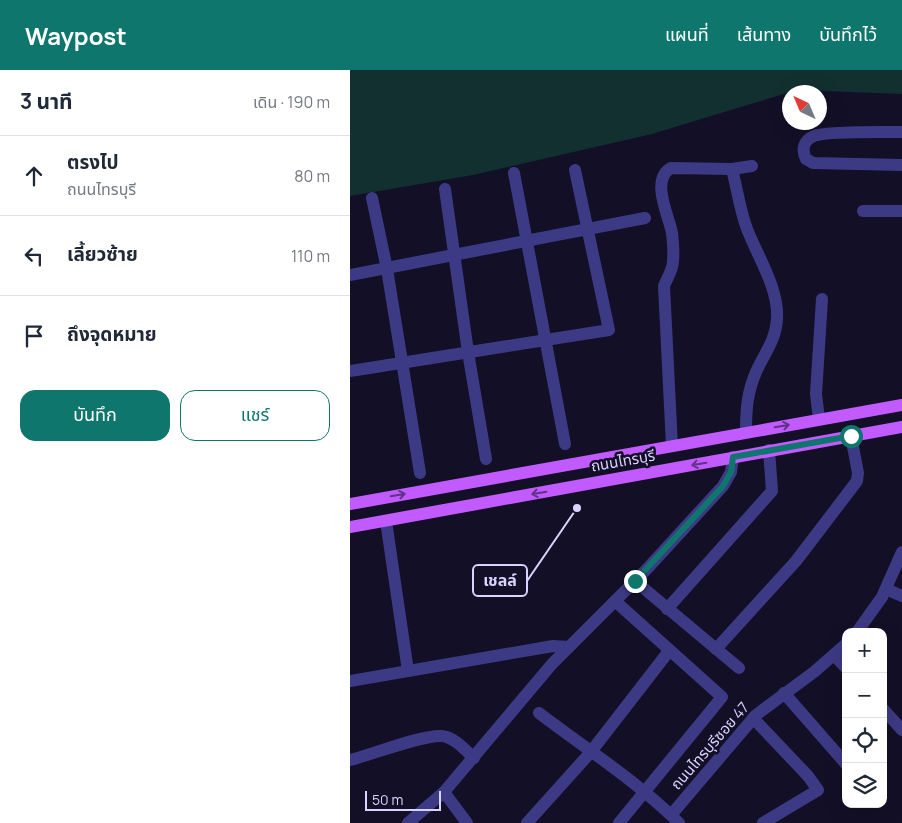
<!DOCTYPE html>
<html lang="th">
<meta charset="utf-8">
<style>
:root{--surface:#fff;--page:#f6f6f7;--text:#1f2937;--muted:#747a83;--line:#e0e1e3;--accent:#0f766e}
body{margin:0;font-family:Manrope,"Noto Sans Thai",sans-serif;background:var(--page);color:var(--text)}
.controls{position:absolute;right:15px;bottom:15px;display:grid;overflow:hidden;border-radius:10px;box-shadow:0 5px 20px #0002}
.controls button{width:45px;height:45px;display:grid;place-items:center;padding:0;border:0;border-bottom:1px solid var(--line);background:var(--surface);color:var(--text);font:25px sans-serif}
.compass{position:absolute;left:432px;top:15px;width:45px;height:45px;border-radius:50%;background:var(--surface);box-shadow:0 5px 20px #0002;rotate:316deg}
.scale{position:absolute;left:15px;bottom:12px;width:76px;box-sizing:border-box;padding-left:5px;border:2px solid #d9d4ff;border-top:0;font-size:14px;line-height:18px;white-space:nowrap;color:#d9d4ff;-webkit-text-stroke:4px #130f26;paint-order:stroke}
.stop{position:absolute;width:15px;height:15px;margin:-11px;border:4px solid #0f766e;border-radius:50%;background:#fff}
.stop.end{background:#0f766e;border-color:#fff;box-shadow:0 1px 5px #0008}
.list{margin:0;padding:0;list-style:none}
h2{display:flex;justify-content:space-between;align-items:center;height:65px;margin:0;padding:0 20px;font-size:21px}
h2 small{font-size:16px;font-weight:400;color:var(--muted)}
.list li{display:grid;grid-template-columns:32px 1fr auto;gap:15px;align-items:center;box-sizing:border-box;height:80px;padding:0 20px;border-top:1px solid var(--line)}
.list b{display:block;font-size:19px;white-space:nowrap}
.list p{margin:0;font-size:16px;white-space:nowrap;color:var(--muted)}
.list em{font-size:16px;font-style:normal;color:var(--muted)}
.actions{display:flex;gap:10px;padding:15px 20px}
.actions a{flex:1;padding:11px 0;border:1px solid var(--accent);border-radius:15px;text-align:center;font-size:18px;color:var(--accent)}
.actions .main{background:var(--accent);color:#fff}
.icon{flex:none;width:28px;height:28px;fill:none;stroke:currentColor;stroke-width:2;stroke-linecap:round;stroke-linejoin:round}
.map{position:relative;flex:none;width:552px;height:753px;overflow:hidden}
header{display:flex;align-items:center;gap:30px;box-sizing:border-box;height:70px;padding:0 25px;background:var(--accent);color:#fff}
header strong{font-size:24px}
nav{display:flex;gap:28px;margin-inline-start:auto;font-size:18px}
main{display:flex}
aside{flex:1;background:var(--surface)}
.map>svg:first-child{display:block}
.green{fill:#12302f}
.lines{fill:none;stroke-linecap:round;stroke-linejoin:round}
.minor{stroke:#3d3a85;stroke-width:12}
.major{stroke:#c25bff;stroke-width:12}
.oneway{stroke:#623188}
.route{stroke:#0f766e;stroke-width:6}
.labels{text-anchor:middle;stroke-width:5;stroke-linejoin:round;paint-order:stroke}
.street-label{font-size:15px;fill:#d9d4ff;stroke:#130f26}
.leader{fill:none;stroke:#d9d4ff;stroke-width:2}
.callout-dot{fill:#d9d4ff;stroke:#130f26;stroke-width:2}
.callout{fill:#130f26;stroke:#d9d4ff;stroke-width:2}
.callout-label{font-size:16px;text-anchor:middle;font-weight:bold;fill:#d9d4ff}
</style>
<header>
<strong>Waypost</strong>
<nav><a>แผนที่</a><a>เส้นทาง</a><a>บันทึกไว้</a></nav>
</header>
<main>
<aside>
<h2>3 นาที<small>เดิน · 190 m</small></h2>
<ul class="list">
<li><svg class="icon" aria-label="ahead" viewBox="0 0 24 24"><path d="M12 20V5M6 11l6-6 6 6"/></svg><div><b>ตรงไป</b><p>ถนนไทรบุรี</p></div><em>80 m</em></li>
<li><svg class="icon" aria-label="left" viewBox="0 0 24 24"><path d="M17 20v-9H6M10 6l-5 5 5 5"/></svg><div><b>เลี้ยวซ้าย</b></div><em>110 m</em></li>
<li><svg class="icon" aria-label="arrive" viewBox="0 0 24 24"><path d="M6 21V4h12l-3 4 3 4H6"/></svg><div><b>ถึงจุดหมาย</b></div></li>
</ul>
<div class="actions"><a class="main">บันทึก</a><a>แชร์</a></div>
</aside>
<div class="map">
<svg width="552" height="753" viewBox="0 0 552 753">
<rect width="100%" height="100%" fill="#130f26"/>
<!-- green -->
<path class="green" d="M 0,0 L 552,0 L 552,24 L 447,20 L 302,64 L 123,105 L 0,126 Z"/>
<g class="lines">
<!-- minor -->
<g class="minor">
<path d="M 552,62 C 537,62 474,61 464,66 C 454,70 451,79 456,89 L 463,93 L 552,95"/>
<path d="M 382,99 L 402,96"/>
<path d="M 164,103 L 215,374"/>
<path d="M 95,119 L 118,282 L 136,389"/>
<path d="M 22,128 L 37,199 L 70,403"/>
<path d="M 513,141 L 552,141"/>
<path d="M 0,205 L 295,148"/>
<path d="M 0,301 L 259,260 L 225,100"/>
<path d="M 469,349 L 466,324 L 472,229"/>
<path d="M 322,376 L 314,216 C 317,208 323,200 323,191 C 324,182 323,172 322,163 C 319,146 300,110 321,98 L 382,99 C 387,119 390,140 397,159 C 408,187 429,219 427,249 C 426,270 414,284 406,302 C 397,323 396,340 396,362"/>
<path d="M 36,451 L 58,601"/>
<path d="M 285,511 L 389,598"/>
<path d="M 536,519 L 552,526"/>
<path d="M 265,531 L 372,627 L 269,753"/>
<path d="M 317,539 L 422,421 L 419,380"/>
<path d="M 507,562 L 532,527 L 552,482"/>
<path d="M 366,579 L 446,491 L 507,411 L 508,403 L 501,366"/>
<path d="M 484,585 L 496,598"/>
<path d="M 0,611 L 203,576 L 219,577"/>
<path d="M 434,623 L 496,694"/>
<path d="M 533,639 L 552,660"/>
<path d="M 189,643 C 236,679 287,711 329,753"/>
<path d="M 403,648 L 458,706 L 468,720 L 413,753"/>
<path d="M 0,690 C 21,685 74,664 92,666 C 104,667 115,680 124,688"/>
<path d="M 94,722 L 117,753"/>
<path d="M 321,745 L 406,645 L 464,602 L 496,574"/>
<path d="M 58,753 L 94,722 L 202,594 L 296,500 L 373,416 L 381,402 L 383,387"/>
<path d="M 177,753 L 240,683 L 319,581"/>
</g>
<!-- major -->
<g class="major">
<path d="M 0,434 L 552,335"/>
<path d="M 0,457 L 552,357"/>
</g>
</g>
<!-- one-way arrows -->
<defs><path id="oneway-shaft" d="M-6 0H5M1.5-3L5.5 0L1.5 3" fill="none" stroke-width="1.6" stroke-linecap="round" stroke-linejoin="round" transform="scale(1.25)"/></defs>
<g class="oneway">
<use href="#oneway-shaft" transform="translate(432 356) rotate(-10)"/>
<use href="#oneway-shaft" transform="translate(349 394) rotate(170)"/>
<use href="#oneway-shaft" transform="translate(189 423) rotate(170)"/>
<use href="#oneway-shaft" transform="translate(48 425) rotate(-10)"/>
</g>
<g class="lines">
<!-- route -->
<path class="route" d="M 285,511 L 373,416 L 381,402 L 383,387 L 501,366"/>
</g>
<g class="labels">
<!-- street labels -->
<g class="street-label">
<text transform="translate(273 391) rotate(-10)" y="5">ถนนไทรบุรี</text>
<text transform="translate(360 676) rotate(-49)" y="5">ถนนไทรบุรีซอย 47</text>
</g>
</g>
<!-- callouts -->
<path class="leader" d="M227 438L177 511"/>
<circle class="callout-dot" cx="227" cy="438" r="5"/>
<rect class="callout" x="123" y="495" width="54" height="31" rx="5"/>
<g class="callout-label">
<text x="150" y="516">เชลล์</text>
</g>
</svg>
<div class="controls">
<button>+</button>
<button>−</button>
<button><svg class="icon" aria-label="locate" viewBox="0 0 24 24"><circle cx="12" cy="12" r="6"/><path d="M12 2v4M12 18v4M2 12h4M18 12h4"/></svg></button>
<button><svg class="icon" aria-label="layers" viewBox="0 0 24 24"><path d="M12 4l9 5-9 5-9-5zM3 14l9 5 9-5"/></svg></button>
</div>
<svg class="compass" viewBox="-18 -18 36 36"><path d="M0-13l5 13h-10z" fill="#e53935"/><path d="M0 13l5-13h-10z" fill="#747a83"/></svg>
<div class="scale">50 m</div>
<div class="stop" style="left:501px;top:366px"></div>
<div class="stop end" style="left:285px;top:511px"></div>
</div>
</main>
